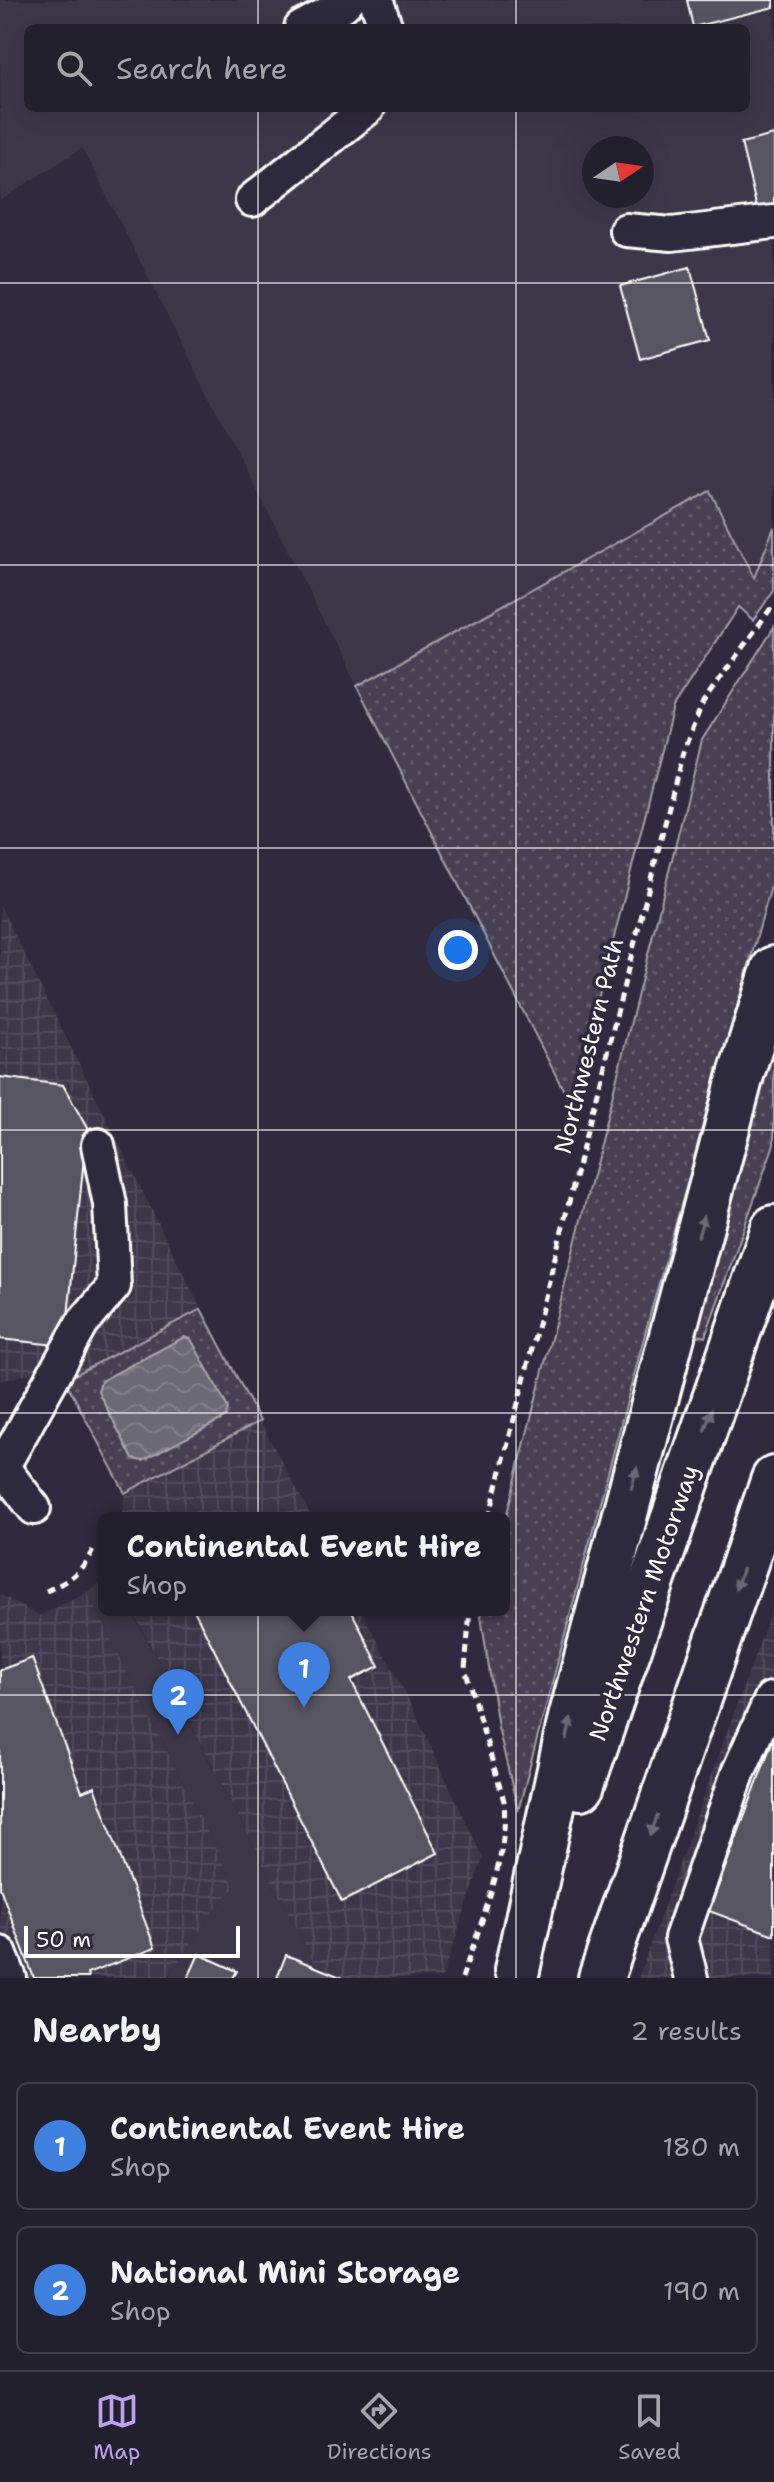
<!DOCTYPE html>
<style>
:root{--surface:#23202e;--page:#2f2d3a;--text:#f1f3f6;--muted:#a3a3aa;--line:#403e4a;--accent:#bca0f2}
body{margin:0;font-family:"Shantell Sans",sans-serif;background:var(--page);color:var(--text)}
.compass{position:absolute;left:582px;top:136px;width:72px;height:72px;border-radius:50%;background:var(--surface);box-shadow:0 8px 32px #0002;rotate:77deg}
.scale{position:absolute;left:24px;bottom:20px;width:216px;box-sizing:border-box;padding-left:8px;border:4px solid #fff;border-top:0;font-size:22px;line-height:28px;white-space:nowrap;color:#fff;-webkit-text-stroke:6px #2f2a3d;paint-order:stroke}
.you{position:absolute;left:458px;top:950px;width:28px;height:28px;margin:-20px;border:6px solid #fff;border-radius:50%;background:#1a73e8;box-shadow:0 0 0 12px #1a73e833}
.badge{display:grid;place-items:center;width:52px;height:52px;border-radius:50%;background:var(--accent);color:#fff;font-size:26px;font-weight:700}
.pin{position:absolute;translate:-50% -66px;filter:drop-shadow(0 2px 4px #0008)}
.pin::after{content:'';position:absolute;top:42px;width:28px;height:24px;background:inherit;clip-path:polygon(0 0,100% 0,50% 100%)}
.popup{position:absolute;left:98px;top:1512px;width:412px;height:104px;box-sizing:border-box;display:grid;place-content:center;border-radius:12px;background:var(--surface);filter:drop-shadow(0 2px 6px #0005);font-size:26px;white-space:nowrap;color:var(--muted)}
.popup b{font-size:30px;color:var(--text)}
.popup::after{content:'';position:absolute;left:50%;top:100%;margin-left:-16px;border:16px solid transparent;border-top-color:var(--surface)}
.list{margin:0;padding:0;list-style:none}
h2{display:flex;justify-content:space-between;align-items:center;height:104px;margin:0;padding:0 32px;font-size:34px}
h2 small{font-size:26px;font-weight:400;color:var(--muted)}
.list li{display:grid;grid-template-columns:52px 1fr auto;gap:24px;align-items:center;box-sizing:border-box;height:128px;margin:0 16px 16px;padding:0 16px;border:2px solid var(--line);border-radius:12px}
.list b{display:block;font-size:30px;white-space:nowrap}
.list p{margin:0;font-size:26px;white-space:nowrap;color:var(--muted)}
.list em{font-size:26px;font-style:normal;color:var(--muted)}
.icon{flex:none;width:44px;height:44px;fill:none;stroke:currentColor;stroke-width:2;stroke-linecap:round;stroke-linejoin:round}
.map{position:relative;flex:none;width:774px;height:1978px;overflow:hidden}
.search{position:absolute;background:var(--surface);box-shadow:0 8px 32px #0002;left:24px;right:24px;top:24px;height:88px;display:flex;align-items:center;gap:20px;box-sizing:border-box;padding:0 28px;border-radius:12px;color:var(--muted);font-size:30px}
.sheet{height:392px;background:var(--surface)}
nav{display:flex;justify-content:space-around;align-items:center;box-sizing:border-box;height:112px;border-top:2px solid var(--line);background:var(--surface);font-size:22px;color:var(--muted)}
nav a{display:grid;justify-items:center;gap:4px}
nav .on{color:var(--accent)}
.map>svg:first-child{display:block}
.built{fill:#3c3749;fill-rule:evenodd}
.industrial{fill:url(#industrial-grid)}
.green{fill:url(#green-dots);stroke:#a2a0a8;stroke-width:2}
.water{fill:url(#water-waves);stroke:#a7a6ad;stroke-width:2}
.building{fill:#595564;stroke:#fff;stroke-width:2}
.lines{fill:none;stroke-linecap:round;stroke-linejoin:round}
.minor-casing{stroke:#fff;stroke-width:38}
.highway-casing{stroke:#fff;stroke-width:50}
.path{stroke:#fff;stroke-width:5;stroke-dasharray:8 6;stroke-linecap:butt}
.minor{stroke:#2f2a3d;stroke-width:32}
.highway{stroke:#2f2a3d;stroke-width:44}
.oneway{fill:#6d6a77}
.grid{fill:none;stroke:#fff;stroke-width:2;stroke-opacity:0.55}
.labels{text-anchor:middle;stroke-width:7;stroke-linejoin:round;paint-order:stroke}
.street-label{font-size:24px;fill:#fff;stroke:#2f2a3d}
</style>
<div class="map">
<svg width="774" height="1978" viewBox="0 0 774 1978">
<defs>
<pattern id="industrial-grid" width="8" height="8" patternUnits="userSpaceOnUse" patternTransform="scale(2)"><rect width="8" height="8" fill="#3c3749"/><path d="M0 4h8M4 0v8" fill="none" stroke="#504b5b"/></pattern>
<pattern id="green-dots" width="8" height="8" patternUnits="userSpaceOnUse" patternTransform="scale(2)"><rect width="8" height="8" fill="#464152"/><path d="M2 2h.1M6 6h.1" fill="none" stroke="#625e6c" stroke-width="1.8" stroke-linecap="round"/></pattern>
<pattern id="water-waves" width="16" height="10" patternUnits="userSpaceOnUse" patternTransform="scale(2)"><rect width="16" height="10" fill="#6d6a77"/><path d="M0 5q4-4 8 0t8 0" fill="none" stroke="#83808b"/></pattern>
</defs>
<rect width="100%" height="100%" fill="#2f2a3d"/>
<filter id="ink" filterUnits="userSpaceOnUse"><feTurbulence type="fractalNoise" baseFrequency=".0125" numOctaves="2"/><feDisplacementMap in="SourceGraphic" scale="16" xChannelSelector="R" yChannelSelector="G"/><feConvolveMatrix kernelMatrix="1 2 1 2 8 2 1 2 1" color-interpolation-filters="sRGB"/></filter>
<g filter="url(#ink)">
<!-- built -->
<g class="built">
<path d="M 0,0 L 774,0 L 774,527 L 755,579 L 710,491 L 357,686 L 82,148 L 0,201 ZM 28,28 L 746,28 L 746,108 L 28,108 ZM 594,148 L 642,148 L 642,196 L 594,196 Z"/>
<path d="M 104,1579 L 104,1610 L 131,1610 L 316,1967 L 345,1978 L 167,1978 L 212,1913 L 234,1888 L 231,1878 L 87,1592 Z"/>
</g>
<!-- industrial -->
<g class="industrial">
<path d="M 0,905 L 201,1309 L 65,1380 L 33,1373 L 0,1381 Z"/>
<path d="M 260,1421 L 312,1518 L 121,1518 L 125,1493 Z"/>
<path d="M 87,1592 L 231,1878 L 234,1888 L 212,1913 L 167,1978 L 0,1978 L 0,1594 L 39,1616 Z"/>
<path d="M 774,1604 L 774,1978 L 638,1978 L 761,1638 Z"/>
<path d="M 132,1610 L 361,1610 L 413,1708 L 483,1858 L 442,1978 L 345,1978 L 316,1967 Z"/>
</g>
<!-- green -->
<g class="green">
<path d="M 710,491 L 754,578 L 774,527 L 774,591 L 753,620 L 738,607 L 673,707 L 571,1105 L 357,686 Z"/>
<path d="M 774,627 L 774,876 L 650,1315 L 518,1811 L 498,1727 L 481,1616 L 483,1610 L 504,1610 L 504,1525 L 702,740 Z"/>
<path d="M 774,1028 L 774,1144 L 705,1337 L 685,1332 Z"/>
<path d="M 201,1309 L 260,1421 L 125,1493 L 65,1380 Z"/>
</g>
<!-- water -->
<path class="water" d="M 184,1337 L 191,1339 L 228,1408 L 226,1417 L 143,1461 L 133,1459 L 98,1391 L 101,1381 Z"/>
<!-- building -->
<g class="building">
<path d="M 687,0 L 774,0 L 774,7 L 693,27 Z"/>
<path d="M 774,135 L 774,205 L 757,209 L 741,143 Z"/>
<path d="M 690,267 L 710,340 L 640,359 L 620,286 Z"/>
<path d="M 0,1077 L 63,1085 L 87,1128 L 65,1346 L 0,1339 Z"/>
<path d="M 194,1610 L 351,1610 L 379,1666 L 351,1680 L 438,1853 L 342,1902 Z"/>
<path d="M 32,1658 L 82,1792 L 94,1787 L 155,1948 L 87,1974 L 88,1978 L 34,1978 L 0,1888 L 0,1670 Z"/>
<path d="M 774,1737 L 774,1935 L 709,1911 Z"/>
<path d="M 199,1954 L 237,1971 L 233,1978 L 188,1978 Z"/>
<path d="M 286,1955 L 343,1978 L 277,1978 Z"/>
</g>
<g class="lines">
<!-- minor casing -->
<g class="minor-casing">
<g id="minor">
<path d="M 376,0 L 386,28"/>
<path d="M 301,28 L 343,5 L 348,0"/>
<path d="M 252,200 L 368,108"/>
<path d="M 626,230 L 672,234 L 774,222"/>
<path d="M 0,1464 L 34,1508"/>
<path d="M 3,1466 L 82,1324 L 114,1286 L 110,1204 L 98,1145"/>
<path d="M 0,1953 L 10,1978"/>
<path d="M 691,1978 L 681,1938 L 738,1773 L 771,1699 L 774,1700"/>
</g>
</g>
<!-- highway casing -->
<g class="highway-casing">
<g id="highway">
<path d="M 581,1787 L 774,1228"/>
<path d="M 517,1970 L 571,1718 L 741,1075 L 774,969"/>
<path d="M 601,1978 L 774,1479"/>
</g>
</g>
<!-- path -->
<g class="path">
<path d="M 489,1518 L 683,752 L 703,702 L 774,604"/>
<path d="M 46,1591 C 70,1581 84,1570 95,1545"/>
<path d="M 462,1978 C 480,1924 509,1858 504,1801 L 465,1669 L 470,1610"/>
</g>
<!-- minor -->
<use href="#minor" class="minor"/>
<!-- highway -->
<use href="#highway" class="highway"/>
</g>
<!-- one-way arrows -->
<defs><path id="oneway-solid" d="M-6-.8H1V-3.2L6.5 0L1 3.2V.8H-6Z" transform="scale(2)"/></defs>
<g class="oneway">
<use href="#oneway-solid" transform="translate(701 1226) rotate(-75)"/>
<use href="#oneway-solid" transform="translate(708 1420) rotate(-71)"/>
<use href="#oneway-solid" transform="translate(634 1478) rotate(-75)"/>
<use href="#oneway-solid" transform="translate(739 1579) rotate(109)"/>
<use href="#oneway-solid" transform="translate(569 1729) rotate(-78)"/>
<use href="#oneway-solid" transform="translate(654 1825) rotate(109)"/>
</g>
</g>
<!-- grid -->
<path class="grid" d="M 258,0 L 258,28M 516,0 L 516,28M 258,108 L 258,1978M 516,108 L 516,1978M 0,283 L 774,283M 0,565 L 774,565M 0,848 L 774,848M 0,1130 L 774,1130M 0,1413 L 774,1413M 0,1695 L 774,1695"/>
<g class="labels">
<!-- street labels -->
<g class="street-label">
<text transform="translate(589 1046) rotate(-76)" y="8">Northwestern Path</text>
<text transform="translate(644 1603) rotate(-71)" y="8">Northwestern Motorway</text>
</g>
</g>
</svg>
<svg class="compass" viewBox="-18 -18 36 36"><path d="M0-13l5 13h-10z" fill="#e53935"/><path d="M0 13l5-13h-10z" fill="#a3a3aa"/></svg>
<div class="scale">50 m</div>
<div class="you"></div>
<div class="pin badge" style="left:304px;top:1708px;background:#3f7fe0">1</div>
<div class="popup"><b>Continental Event Hire</b>Shop</div>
<div class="pin badge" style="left:178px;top:1735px;background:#3f7fe0">2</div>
<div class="search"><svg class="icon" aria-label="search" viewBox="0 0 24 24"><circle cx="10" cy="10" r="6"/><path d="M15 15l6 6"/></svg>Search here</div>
</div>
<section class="sheet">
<h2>Nearby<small>2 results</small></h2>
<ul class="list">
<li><span class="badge" style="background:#3f7fe0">1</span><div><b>Continental Event Hire</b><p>Shop</p></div><em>180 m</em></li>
<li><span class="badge" style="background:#3f7fe0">2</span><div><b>National Mini Storage</b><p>Shop</p></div><em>190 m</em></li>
</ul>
</section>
<nav>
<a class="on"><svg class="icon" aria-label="map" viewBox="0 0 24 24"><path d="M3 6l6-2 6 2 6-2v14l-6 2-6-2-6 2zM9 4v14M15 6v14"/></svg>Map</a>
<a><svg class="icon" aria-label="directions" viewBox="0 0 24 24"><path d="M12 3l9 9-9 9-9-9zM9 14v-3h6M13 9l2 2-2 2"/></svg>Directions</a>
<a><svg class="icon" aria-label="saved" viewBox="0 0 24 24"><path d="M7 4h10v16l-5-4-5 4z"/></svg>Saved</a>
</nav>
